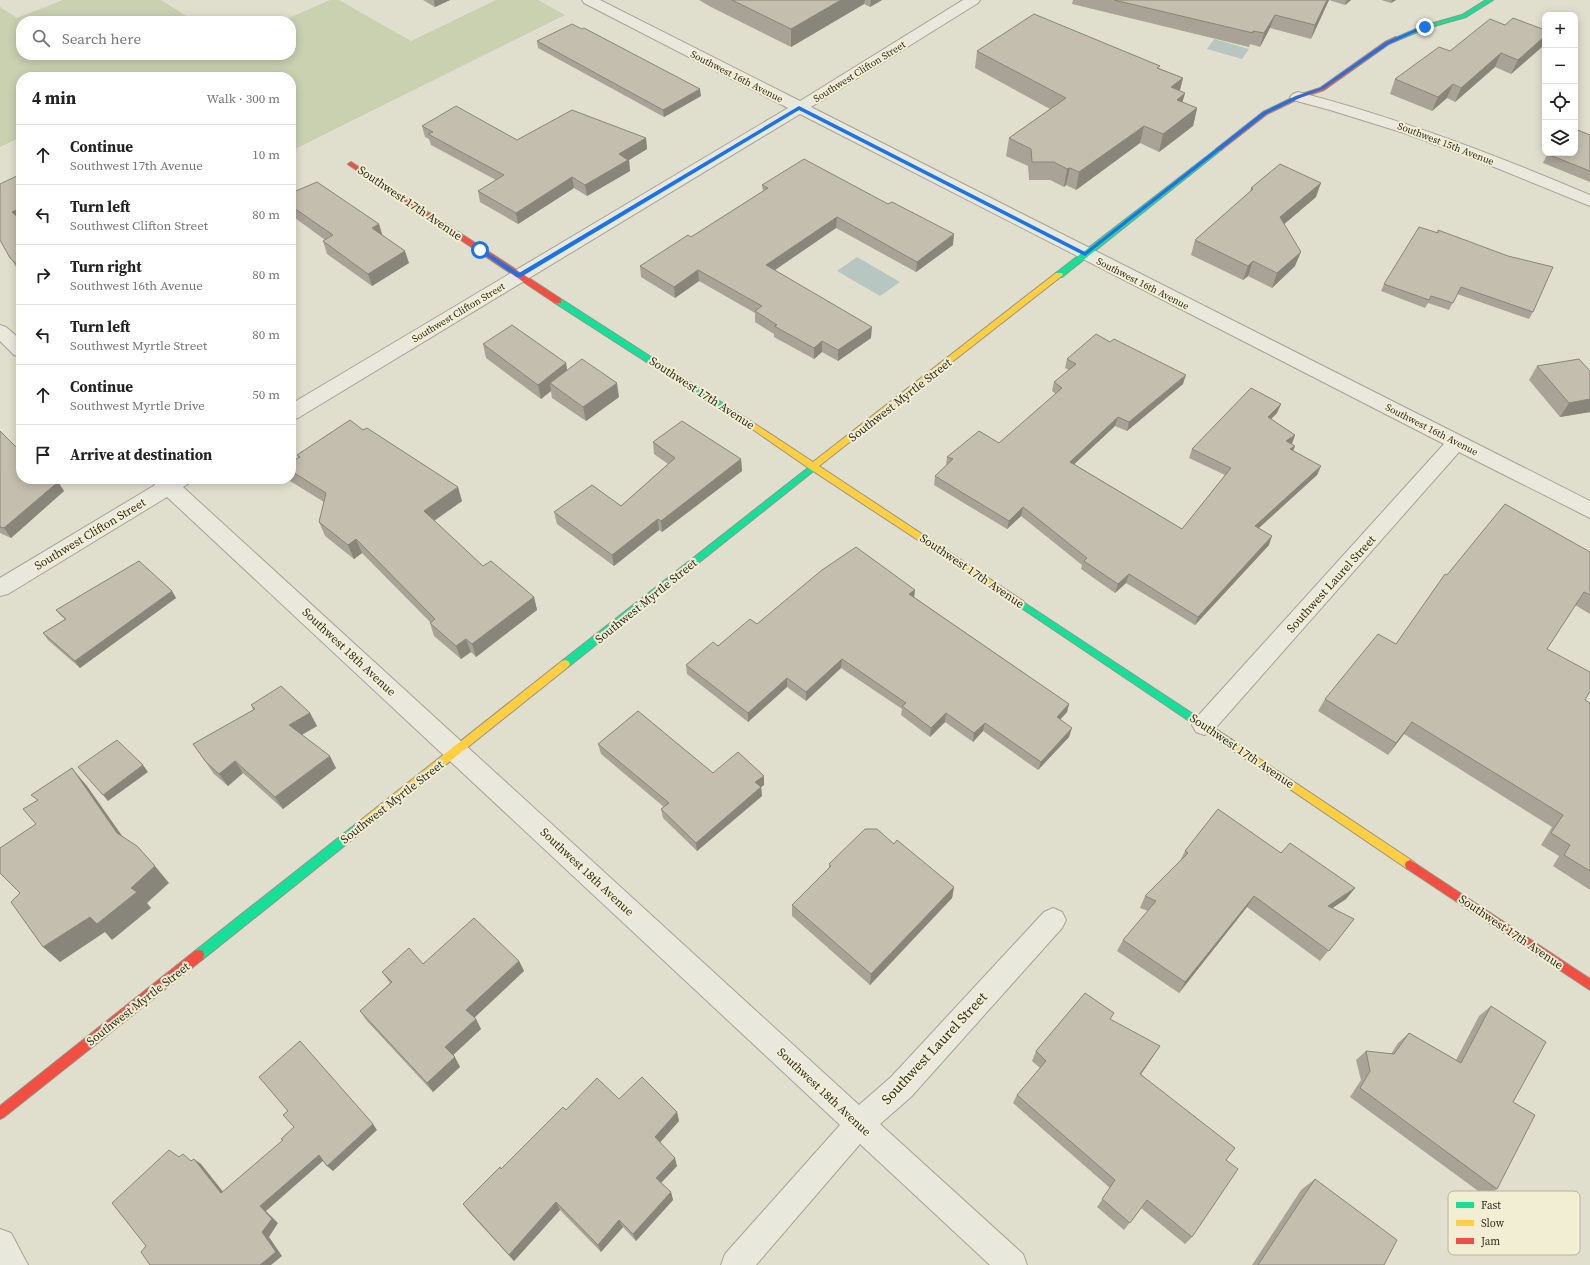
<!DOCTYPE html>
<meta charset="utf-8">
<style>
:root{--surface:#fff;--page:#f6f6f6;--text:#222;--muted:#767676;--line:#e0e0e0}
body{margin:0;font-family:"Source Serif 4",serif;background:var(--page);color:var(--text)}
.controls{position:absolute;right:12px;top:12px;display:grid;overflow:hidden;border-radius:8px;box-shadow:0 2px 10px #0003}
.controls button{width:36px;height:36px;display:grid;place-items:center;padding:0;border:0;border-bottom:1px solid var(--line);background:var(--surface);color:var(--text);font:20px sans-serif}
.stop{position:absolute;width:12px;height:12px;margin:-9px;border:3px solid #1a73e8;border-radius:50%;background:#fff}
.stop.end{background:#1a73e8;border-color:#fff;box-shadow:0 1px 4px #0008}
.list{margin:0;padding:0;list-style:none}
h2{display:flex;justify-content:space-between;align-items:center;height:52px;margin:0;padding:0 16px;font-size:17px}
h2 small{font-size:13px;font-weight:400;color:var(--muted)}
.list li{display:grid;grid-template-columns:26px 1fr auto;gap:12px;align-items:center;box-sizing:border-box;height:60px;padding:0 16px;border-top:1px solid var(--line)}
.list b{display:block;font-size:15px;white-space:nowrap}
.list p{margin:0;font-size:13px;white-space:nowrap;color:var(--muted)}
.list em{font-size:13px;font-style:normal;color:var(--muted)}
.icon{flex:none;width:22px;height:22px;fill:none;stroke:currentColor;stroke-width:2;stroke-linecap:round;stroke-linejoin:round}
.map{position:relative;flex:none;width:1590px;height:1265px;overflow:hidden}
.search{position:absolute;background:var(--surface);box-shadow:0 2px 10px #0003;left:16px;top:16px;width:280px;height:44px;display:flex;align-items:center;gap:10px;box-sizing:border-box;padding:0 14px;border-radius:16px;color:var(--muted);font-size:15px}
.panel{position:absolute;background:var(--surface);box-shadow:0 2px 10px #0003;left:16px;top:72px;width:280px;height:412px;border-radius:16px}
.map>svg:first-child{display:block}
.green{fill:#c9d1b1}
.water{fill:#b7c6c0}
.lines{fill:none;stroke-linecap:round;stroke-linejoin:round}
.street-casing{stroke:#a5a396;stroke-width:2}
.fast-casing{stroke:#959386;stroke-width:2}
.slow-casing{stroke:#959386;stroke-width:2}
.jam-casing{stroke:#959386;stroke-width:2}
.street{fill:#e9e8dd;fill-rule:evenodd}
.fast{fill:#16e098;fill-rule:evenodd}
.slow{fill:#ffcf43;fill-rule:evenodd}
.jam{fill:#f24e42;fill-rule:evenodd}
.wall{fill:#a8a396}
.shaded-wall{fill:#88857a}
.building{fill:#c3beae;stroke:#88857a}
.route{fill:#1a73e8}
.labels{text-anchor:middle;stroke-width:4;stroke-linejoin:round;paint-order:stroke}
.far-street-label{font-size:10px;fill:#332d1f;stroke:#f1eed4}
.street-label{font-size:12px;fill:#332d1f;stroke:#f1eed4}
.near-street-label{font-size:14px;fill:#332d1f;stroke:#f1eed4}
.key{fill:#f1eed4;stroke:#b8b49e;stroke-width:1}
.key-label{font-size:11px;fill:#332d1f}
</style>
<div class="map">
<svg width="1590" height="1265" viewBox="0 0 1590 1265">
<rect width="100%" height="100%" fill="#e0dfcd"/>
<!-- green -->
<path class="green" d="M 63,0 L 161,0 L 194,21 L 21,21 L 21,55 L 291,55 L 291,21 L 282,21 L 330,0 L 339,0 L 411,41 L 496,0 L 538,0 L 565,15 L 291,151 L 291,77 L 21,77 L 21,137 L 0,147 L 0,7 L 17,18 Z"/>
<!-- water -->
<g class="water">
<path d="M 1214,39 L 1249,49 L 1242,59 L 1207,49 Z"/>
<path d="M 857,257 L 900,282 L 880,296 L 837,271 Z"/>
</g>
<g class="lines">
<!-- street casing -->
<g class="street-casing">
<g id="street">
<path d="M 582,0 L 600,0 L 800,101 L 963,0 L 980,0 L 978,3 L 811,107 L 1590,501 L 1590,518 L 1459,452 L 1212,732 L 1204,735 L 1196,732 L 1192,725 L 1196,718 L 1444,444 L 800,114 L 298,418 L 291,420 L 291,404 L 788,108 L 584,3 Z"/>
<path d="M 1298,92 C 1399,118 1494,154 1590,195 L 1590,206 L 1477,160 L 1404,133 L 1330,110 L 1293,100 L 1290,97 L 1293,94 Z"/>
<path d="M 0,325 L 6,327 L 21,340 L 21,357 L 14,355 L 0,341 Z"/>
<path d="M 151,479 L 191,479 L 188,484 L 183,487 L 859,1105 L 891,1077 L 1044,912 L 1053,908 L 1062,912 L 1066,920 L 1062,928 L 911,1097 L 880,1124 L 1023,1254 L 1027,1265 L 990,1265 L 860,1144 L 756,1265 L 721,1265 L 725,1254 L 840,1125 L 167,497 L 8,594 L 0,596 L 0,578 L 155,485 Z"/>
<path d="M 0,1229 L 11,1233 L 28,1265 L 0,1265 Z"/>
</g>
</g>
<!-- fast casing -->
<g class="fast-casing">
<g id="fast">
<path d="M 1486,0 L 1493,0 L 1466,17 L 1427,28 L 1398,40 L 1393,39 L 1423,26 L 1462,15 Z"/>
<path d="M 1219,147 L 1222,149 L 1221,150 L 1062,277 L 1056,277 L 1056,273 Z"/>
<path d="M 555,299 L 561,299 L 752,422 L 753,424 L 752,426 L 746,426 L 555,303 Z"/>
<path d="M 813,464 L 817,467 L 816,469 L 568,667 L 562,667 L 560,664 L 562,661 Z"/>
<path d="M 1020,600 L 1234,741 L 1236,744 L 1234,747 L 1231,748 L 1228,747 L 1017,605 L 1016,603 L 1017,601 Z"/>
<path d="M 365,819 L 369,820 L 370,823 L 369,826 L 203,959 L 199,960 L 195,959 L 194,955 L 195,951 L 361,820 Z"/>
</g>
</g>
<!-- slow casing -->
<g class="slow-casing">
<g id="slow">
<path d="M 1056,273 L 1062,273 L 1063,275 L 819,466 L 1023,601 L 1024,603 L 1023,605 L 1017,605 L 810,469 L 745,424 L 746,422 L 752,422 L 813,462 Z"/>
<path d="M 565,660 L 568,661 L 570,664 L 568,667 L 369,826 L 365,827 L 361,826 L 360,823 L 361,820 L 562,661 Z"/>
<path d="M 1231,740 L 1414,862 L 1415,865 L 1414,868 L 1410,870 L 1406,868 L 1228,747 L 1226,744 L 1228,741 Z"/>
</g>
</g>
<!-- jam casing -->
<g class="jam-casing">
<g id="jam">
<path d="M 1396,37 L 1399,39 L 1398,40 L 1389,44 L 1324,90 L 1300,98 L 1267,114 L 1221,150 L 1216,149 L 1263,112 L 1296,96 L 1320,88 L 1385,42 Z"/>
<path d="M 351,162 L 561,299 L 561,303 L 555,303 L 349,165 L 348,164 Z"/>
<path d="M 1410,860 L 1590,979 L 1590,990 L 1406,868 L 1405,865 L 1406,862 Z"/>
<path d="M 199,950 L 203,951 L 204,955 L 203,959 L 4,1117 L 0,1119 L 0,1106 L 195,951 Z"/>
</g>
</g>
<!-- street -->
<use href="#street" class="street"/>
<!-- fast -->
<use href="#fast" class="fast"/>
<!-- slow -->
<use href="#slow" class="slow"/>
<!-- jam -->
<use href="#jam" class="jam"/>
</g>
<!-- wall -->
<g class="wall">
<path d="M 423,0 L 450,0 L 435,7 Z"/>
<path d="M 699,0 L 882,0 L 870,7 L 864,4 L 791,47 L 711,7 Z"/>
<path d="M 1073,0 L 1329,0 L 1311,39 L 1270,28 L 1260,47 L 1250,44 L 1249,47 L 1072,4 Z"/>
<path d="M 1329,0 L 1351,0 L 1345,5 Z"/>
<path d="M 1381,0 L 1396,0 L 1391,3 Z"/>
<path d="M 537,41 L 701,96 L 664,117 L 538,48 Z"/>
<path d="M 1543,46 L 1511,74 L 1495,67 L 1455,102 L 1447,98 L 1432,111 L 1390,94 L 1395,79 L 1450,51 Z"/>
<path d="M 977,51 L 1159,68 L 1183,78 L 1180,91 L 1185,93 L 1182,102 L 1197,108 L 1193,126 L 1159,152 L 1140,143 L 1076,190 L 1066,185 L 1064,187 L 1050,180 L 1029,180 L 1028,166 L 1006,156 L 1009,138 L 1050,109 L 975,68 Z"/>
<path d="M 422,126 L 517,140 L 646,138 L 647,149 L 629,160 L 630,171 L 587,196 L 574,188 L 518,224 L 480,202 L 478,191 L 496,180 L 431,145 L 429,139 L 425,137 Z"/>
<path d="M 1590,135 L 1590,182 L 1543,163 L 1548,153 Z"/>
<path d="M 21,174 L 21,275 L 19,272 L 0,240 Z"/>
<path d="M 762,185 L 953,245 L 916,272 L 836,228 L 775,270 L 871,338 L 838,361 L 822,352 L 814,359 L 774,337 L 774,334 L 755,322 L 755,313 L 699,281 L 675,298 L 641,277 L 640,266 L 691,237 L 763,191 Z"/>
<path d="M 1251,188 L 1316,197 L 1284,224 L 1295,266 L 1272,288 L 1248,276 L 1243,280 L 1191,255 L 1195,240 L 1250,192 Z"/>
<path d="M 291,193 L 382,235 L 409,263 L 372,286 L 327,254 L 323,241 L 325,240 L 291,215 Z"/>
<path d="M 1438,230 L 1533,312 L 1529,319 L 1457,294 L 1449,310 L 1428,303 L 1425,308 L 1381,291 L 1384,284 L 1437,233 Z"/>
<path d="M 483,344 L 566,363 L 567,370 L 619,397 L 586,421 L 552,398 L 551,391 L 541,399 L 486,358 Z"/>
<path d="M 1067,359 L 1183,384 L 1127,431 L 1115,426 L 1074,464 L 1182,529 L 1225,475 L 1189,458 L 1192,449 L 1281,404 L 1277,413 L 1271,419 L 1295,435 L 1291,444 L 1295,446 L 1293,451 L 1321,466 L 1317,475 L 1259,528 L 1269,545 L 1195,625 L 1126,583 L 1115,593 L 1081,569 L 1082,565 L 1021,516 L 1007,529 L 934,485 L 935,476 L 946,466 L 947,457 L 999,443 L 1056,394 L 1052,391 L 1054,382 L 1069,370 L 1065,368 Z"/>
<path d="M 1537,366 L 1590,371 L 1590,412 L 1560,417 L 1529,380 Z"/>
<path d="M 363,430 L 462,501 L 434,521 L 483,566 L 534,597 L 537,610 L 476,657 L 471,652 L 461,659 L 434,636 L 430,623 L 430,622 L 362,553 L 354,559 L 325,536 L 319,522 L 324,502 L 290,481 L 289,479 L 291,479 L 291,462 L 298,458 L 297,455 Z"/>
<path d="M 0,431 L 21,479 L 58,482 L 64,491 L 11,538 L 0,533 Z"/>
<path d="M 653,442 L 741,459 L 742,471 L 662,532 L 659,530 L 614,566 L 557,524 L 554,512 L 621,506 L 668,464 L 654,454 Z"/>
<path d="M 1590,552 L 1590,614 L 1575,605 L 1547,649 L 1585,700 L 1590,703 L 1590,890 L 1553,866 L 1559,856 L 1541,845 L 1552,827 L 1404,734 L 1388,755 L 1318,711 L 1325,699 L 1396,644 L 1447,575 Z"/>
<path d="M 172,591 L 176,598 L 80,668 L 48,640 L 43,633 L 65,619 L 61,616 L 56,610 Z"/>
<path d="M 914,597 L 1069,704 L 1067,712 L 1060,720 L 1069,737 L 1038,770 L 983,731 L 973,742 L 945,722 L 930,737 L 901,715 L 902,709 L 841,668 L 806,701 L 787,687 L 748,722 L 687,674 L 686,665 L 718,646 L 757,624 Z"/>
<path d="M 251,705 L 310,713 L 317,726 L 302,735 L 336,768 L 283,809 L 243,773 L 228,786 L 214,774 L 193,744 L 253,710 Z"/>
<path d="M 598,744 L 713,773 L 764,785 L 761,787 L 762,796 L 697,851 L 663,818 L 661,809 L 664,807 L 601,754 Z"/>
<path d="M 894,844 L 954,887 L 952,898 L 870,985 L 792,916 L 792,905 L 829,868 L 829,864 Z"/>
<path d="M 1185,851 L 1281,853 L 1355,888 L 1346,899 L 1332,908 L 1354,919 L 1320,961 L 1247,907 L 1179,993 L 1117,951 L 1123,940 L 1148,911 L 1140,908 L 1145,896 L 1180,861 Z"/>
<path d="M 519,961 L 524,971 L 474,1017 L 476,1019 L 481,1029 L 453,1055 L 460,1067 L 433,1092 L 367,1021 L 360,1011 L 390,983 L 382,972 L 423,964 Z"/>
<path d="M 1491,1006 L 1513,1102 L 1497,1189 L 1485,1196 L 1350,1097 L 1361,1080 L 1356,1060 L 1366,1051 L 1391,1054 L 1398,1043 L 1409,1033 L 1456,1060 L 1479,1016 Z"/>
<path d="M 1111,1020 L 1154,1055 L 1141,1074 L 1226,1160 L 1192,1237 L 1185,1244 L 1141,1208 L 1124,1230 L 1097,1207 L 1110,1188 L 1013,1103 L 1017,1095 L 1040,1068 L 1032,1061 L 1036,1051 Z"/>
<path d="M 619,1099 L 677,1112 L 679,1121 L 660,1142 L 677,1166 L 661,1183 L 671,1192 L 673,1200 L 636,1241 L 623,1227 L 601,1252 L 560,1210 L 514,1261 L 469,1212 L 463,1204 L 566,1110 Z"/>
<path d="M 1315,1179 L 1384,1265 L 1252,1265 L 1301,1190 Z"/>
</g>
<!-- shaded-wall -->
<g class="shaded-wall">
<path d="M 434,0 L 450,0 L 435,7 Z"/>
<path d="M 841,0 L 865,0 L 864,4 L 791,47 L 791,29 Z"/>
<path d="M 871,0 L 882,0 L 870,7 Z"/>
<path d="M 1327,0 L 1329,0 L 1311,39 L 1315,25 Z"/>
<path d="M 1347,0 L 1351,0 L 1345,5 Z"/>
<path d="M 1392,0 L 1396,0 L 1391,3 Z"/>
<path d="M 1275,15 L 1270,28 L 1260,47 L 1264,33 Z"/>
<path d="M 1545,36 L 1545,42 L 1543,46 L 1511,74 L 1518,60 Z"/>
<path d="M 1501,53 L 1495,67 L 1455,102 L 1461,88 Z"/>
<path d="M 1183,78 L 1178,96 L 1171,87 Z"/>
<path d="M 1453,84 L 1447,98 L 1432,111 L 1438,97 Z"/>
<path d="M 700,89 L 701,96 L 664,117 L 663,110 Z"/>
<path d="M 1185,93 L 1180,111 L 1177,100 Z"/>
<path d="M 1197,108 L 1193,126 L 1159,152 L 1163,134 Z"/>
<path d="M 1144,126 L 1140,143 L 1076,190 L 1079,172 Z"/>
<path d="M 646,138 L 647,149 L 629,160 L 630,171 L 587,196 L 585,185 L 619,154 Z"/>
<path d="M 1070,168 L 1066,185 L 1064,187 L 1067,169 Z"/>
<path d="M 572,177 L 574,188 L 518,224 L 516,213 Z"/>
<path d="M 1321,183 L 1316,197 L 1275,232 L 1280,217 Z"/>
<path d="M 21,208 L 21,226 L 12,212 Z"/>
<path d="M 837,217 L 836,228 L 766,276 L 766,265 Z"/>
<path d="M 379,224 L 383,237 L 372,228 Z"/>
<path d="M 954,234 L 953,245 L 916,272 L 917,262 Z"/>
<path d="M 405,251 L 409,263 L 372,286 L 368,274 Z"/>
<path d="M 1301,252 L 1295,266 L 1272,288 L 1277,273 Z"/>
<path d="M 1253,261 L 1248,276 L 1243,280 L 1248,266 Z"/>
<path d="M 698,270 L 699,281 L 675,298 L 674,287 Z"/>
<path d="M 872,327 L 871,338 L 838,361 L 838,350 Z"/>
<path d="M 822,341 L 822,352 L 814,359 L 814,348 Z"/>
<path d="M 566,363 L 568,377 L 550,383 L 551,391 L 541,399 L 538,385 Z"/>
<path d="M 1186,375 L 1183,384 L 1127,431 L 1129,422 Z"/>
<path d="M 617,383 L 619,397 L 586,421 L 583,407 Z"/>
<path d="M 1590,399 L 1590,412 L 1560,417 L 1569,403 Z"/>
<path d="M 1281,404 L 1277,413 L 1264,426 L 1268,417 Z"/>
<path d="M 1118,417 L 1115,426 L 1068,470 L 1070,462 Z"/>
<path d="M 1295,435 L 1292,444 L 1282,450 L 1286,441 Z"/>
<path d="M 1295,446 L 1291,455 L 1290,449 Z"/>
<path d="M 741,459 L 742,471 L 662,532 L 661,521 Z"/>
<path d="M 1321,466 L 1317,475 L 1251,535 L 1255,526 Z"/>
<path d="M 58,482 L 64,491 L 11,538 L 4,528 Z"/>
<path d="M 458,487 L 462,501 L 428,525 L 424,511 Z"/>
<path d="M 1023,507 L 1021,516 L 1007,529 L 1009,521 Z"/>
<path d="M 658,519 L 659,530 L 614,566 L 612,555 Z"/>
<path d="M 1272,536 L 1269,545 L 1195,625 L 1198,617 Z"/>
<path d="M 356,539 L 362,553 L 354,559 L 348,545 Z"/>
<path d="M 1129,574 L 1126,583 L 1115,593 L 1118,584 Z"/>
<path d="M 915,590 L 914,599 L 909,594 Z"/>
<path d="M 172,591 L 176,598 L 80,668 L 75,661 Z"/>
<path d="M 534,597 L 537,610 L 476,657 L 472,644 Z"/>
<path d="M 466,639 L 471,652 L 461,659 L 456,646 Z"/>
<path d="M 842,659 L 841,668 L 806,701 L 806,692 Z"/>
<path d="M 787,678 L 787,687 L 748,722 L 748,713 Z"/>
<path d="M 1069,704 L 1067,712 L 1054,726 L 1057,717 Z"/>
<path d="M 310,713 L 317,726 L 296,738 L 289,725 Z"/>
<path d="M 946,713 L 945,722 L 930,737 L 931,728 Z"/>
<path d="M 1412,722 L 1404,734 L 1388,755 L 1396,743 Z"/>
<path d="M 985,723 L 983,731 L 973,742 L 974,733 Z"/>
<path d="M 1072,728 L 1069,737 L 1038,770 L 1041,762 Z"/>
<path d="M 330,756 L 336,768 L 283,809 L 275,797 Z"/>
<path d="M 235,761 L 243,773 L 228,786 L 219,774 Z"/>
<path d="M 143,765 L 148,772 L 108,801 L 103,795 Z"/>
<path d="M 72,768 L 87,786 L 132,850 L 117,833 Z"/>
<path d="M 764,776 L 764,785 L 756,791 L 755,782 Z"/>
<path d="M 761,787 L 762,796 L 697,851 L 696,843 Z"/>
<path d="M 155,866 L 169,883 L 147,903 L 151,908 L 112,940 L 105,932 L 60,962 L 43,947 L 131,888 Z"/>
<path d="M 954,887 L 952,898 L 870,985 L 871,974 Z"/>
<path d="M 1355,888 L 1346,899 L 1319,917 L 1328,906 Z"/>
<path d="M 1254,896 L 1247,907 L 1179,993 L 1185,982 Z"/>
<path d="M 519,961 L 524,971 L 472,1020 L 466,1010 Z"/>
<path d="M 476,1019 L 481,1029 L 451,1057 L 445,1047 Z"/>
<path d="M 1160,1046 L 1154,1055 L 1135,1083 L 1140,1074 Z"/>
<path d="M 455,1057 L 460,1067 L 433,1092 L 427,1083 Z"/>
<path d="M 677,1112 L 679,1121 L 657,1146 L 655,1137 Z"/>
<path d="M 373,1124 L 377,1130 L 333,1171 L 327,1166 Z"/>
<path d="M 319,1155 L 324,1160 L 266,1211 L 278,1223 L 269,1237 L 282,1256 L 271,1265 L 260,1265 L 262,1232 L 260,1206 Z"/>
<path d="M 675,1158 L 677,1166 L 658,1186 L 656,1178 Z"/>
<path d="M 194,1159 L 201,1164 L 228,1198 L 221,1193 Z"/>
<path d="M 671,1192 L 673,1200 L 636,1241 L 633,1234 Z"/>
<path d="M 556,1202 L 560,1210 L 514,1261 L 509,1255 Z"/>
<path d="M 619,1220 L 623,1227 L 601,1252 L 598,1245 Z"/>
</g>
<!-- building -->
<g class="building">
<path d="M 732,0 L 841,0 L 791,29 Z"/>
<path d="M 1114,0 L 1327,0 L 1315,25 L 1275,15 L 1264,33 L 1253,31 L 1253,33 Z"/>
<path d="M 1034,14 L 1160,66 L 1157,68 L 1183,78 L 1171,87 L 1185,93 L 1177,100 L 1197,108 L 1163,134 L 1144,126 L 1079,172 L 1070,168 L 1067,169 L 1054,162 L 1032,162 L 1031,149 L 1009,138 L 1066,98 L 977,51 Z"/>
<path d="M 1513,18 L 1545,30 L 1545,36 L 1518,60 L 1501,53 L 1461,88 L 1453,84 L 1438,97 L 1395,79 L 1439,47 L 1450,51 L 1490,19 L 1505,25 Z"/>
<path d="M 572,24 L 582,29 L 584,28 L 700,89 L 663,110 L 537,41 Z"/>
<path d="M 456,106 L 517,140 L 572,110 L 646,138 L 619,154 L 628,160 L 585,185 L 572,177 L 516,213 L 478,191 L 504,175 L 428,134 L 433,132 L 422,126 Z"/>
<path d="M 1575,129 L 1590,135 L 1590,171 L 1547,154 L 1548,153 L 1575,153 Z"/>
<path d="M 804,159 L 888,204 L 892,202 L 954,234 L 917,262 L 837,217 L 766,265 L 872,327 L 838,350 L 822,341 L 814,348 L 774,326 L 777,325 L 755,311 L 762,306 L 698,270 L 674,287 L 640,266 L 688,235 L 691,237 L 768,188 L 762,185 Z"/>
<path d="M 1280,164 L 1321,183 L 1280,217 L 1301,252 L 1277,273 L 1253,261 L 1248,266 L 1195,240 L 1253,189 L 1251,188 Z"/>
<path d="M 21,174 L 21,208 L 12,212 L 21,220 L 21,268 L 10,258 L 0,240 L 0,184 Z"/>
<path d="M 317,182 L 379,224 L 372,228 L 405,251 L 368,274 L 323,241 L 333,235 L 291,206 L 291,193 Z"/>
<path d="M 1419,227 L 1438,233 L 1438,230 L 1508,256 L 1553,267 L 1533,312 L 1461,287 L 1453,303 L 1431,296 L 1429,300 L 1384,284 Z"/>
<path d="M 512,325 L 566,363 L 538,385 L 483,344 Z"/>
<path d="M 1096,334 L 1110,342 L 1114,339 L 1186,375 L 1129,422 L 1118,417 L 1070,462 L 1182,529 L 1231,468 L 1192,449 L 1251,388 L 1281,404 L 1268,417 L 1295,435 L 1286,441 L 1295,446 L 1290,449 L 1321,466 L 1255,526 L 1272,536 L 1198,617 L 1129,574 L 1118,584 L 1084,561 L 1087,558 L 1023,507 L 1009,521 L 935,476 L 953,459 L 947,457 L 979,431 L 999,443 L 1062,388 L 1054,382 L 1076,364 L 1067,359 Z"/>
<path d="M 582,359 L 617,383 L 583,407 L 550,383 Z"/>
<path d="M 1579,359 L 1590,371 L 1590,399 L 1569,403 L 1537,366 Z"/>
<path d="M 350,420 L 363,430 L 367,428 L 458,487 L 424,511 L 483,566 L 491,561 L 534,597 L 472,644 L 466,639 L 456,646 L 430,623 L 435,619 L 356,539 L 348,545 L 319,522 L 326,493 L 291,471 L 291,462 L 300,457 L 297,455 Z"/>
<path d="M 682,421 L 741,459 L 661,521 L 658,519 L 612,555 L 554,512 L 592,485 L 621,506 L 675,458 L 653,442 Z"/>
<path d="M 0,431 L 21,452 L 21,479 L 51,479 L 58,482 L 4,528 L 0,527 Z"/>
<path d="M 1505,504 L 1590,552 L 1590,595 L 1584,592 L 1547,649 L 1590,672 L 1590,691 L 1585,700 L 1590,703 L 1590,871 L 1564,855 L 1570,845 L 1551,833 L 1563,815 L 1412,722 L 1396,743 L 1325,699 L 1378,634 L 1396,644 L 1445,574 L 1447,575 Z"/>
<path d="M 856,547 L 915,590 L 909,594 L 1069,704 L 1057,717 L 1072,728 L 1041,762 L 985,723 L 974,733 L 946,713 L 931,728 L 902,706 L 906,703 L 842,659 L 806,692 L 787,678 L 748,713 L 686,665 L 713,642 L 718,646 L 750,619 L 757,624 L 822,570 Z"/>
<path d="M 139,561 L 172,591 L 75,661 L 43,633 L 66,619 L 56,610 Z"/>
<path d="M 281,686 L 310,713 L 289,725 L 330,756 L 275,797 L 235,761 L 219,774 L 206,762 L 193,744 L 255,709 L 251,705 Z"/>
<path d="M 638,711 L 713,773 L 738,752 L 764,776 L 755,782 L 761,787 L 696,843 L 661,809 L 669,803 L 598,744 Z"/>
<path d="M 117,740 L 143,765 L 103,795 L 78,767 Z"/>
<path d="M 72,768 L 117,833 L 137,846 L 155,866 L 131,888 L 137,892 L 97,924 L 90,917 L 43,947 L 11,902 L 20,893 L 0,873 L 0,848 L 36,824 L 23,809 L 38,800 L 31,795 Z"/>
<path d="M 1218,809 L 1281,853 L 1290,843 L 1355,888 L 1328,906 L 1354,919 L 1329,951 L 1254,896 L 1185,982 L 1123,940 L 1156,901 L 1145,896 L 1188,853 L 1185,851 Z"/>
<path d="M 865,829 L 877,829 L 894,844 L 897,840 L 954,887 L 871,974 L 792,905 L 831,866 L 829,864 Z"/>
<path d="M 474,918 L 519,961 L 466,1010 L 476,1019 L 445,1047 L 455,1057 L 427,1083 L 360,1011 L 392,982 L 382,972 L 409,948 L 423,964 Z"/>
<path d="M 1085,993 L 1114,1013 L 1110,1019 L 1160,1046 L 1140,1074 L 1235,1148 L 1226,1160 L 1238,1169 L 1192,1237 L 1147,1200 L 1130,1223 L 1102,1199 L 1115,1180 L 1017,1095 L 1046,1061 L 1036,1051 Z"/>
<path d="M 1491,1006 L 1546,1042 L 1513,1102 L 1535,1115 L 1497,1189 L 1360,1088 L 1370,1071 L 1366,1051 L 1394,1054 L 1409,1033 L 1461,1063 Z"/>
<path d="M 300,1041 L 373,1124 L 327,1166 L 319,1155 L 260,1206 L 272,1219 L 262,1232 L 276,1252 L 260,1265 L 150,1265 L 141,1252 L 146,1246 L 112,1203 L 169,1150 L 179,1157 L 183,1154 L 191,1161 L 194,1159 L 221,1193 L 283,1140 L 281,1139 L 294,1127 L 283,1115 L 288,1111 L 259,1077 Z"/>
<path d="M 642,1077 L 677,1112 L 655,1137 L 675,1158 L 656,1178 L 671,1192 L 633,1234 L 619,1220 L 598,1245 L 556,1202 L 509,1255 L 463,1204 L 500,1167 L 501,1169 L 563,1107 L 566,1110 L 597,1078 L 619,1099 Z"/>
<path d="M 1315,1179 L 1397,1240 L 1384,1265 L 1258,1265 Z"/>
</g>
<!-- route -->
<path class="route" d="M 1425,25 L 1427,27 L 1389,44 L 1323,89 L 1299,98 L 1266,114 L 1085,256 L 799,110 L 521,277 L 517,277 L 478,250 L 482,249 L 519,273 L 799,106 L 1085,252 L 1263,112 L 1296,96 L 1320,88 L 1386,42 Z"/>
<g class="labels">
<!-- far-street labels -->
<g class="far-street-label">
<text transform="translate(859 71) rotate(-32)" y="4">Southwest Clifton Street</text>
<text transform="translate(737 76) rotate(27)" y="4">Southwest 16th Avenue</text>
<text transform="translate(1446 143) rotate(21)" y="4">Southwest 15th Avenue</text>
<text transform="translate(1143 283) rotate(27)" y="4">Southwest 16th Avenue</text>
<text transform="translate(458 312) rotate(-31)" y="4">Southwest Clifton Street</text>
<text transform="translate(1432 429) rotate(27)" y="4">Southwest 16th Avenue</text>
</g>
<!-- street labels -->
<g class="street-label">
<text transform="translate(410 203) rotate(34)" y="4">Southwest 17th Avenue</text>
<text transform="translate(702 393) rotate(33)" y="4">Southwest 17th Avenue</text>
<text transform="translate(900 400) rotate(-38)" y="4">Southwest Myrtle Street</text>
<text transform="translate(90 534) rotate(-31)" y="4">Southwest Clifton Street</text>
<text transform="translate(972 571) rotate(34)" y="4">Southwest 17th Avenue</text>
<text transform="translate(1331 584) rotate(-48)" y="4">Southwest Laurel Street</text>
<text transform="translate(646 601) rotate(-39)" y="4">Southwest Myrtle Street</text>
<text transform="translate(349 652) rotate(43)" y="4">Southwest 18th Avenue</text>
<text transform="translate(1242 751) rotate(34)" y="4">Southwest 17th Avenue</text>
<text transform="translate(392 802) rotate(-38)" y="4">Southwest Myrtle Street</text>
<text transform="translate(587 872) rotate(43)" y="4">Southwest 18th Avenue</text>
<text transform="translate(1511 932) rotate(34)" y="4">Southwest 17th Avenue</text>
<text transform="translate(138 1004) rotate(-38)" y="4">Southwest Myrtle Street</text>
<text transform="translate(824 1092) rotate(43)" y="4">Southwest 18th Avenue</text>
</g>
<!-- near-street labels -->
<g class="near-street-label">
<text transform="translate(934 1048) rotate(-47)" y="5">Southwest Laurel Street</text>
</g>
</g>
<!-- legend -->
<rect x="1448" y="1191" width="132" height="64" rx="6" class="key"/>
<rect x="1456" y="1202" width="18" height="6" fill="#16e098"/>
<rect x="1456" y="1220" width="18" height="6" fill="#ffcf43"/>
<rect x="1456" y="1238" width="18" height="6" fill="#f24e42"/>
<g class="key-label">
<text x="1481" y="1209">Fast</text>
<text x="1481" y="1227">Slow</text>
<text x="1481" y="1245">Jam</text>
</g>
</svg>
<div class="controls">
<button>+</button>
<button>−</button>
<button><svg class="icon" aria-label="locate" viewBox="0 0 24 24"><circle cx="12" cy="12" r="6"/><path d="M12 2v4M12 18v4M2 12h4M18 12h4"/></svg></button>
<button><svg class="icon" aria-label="layers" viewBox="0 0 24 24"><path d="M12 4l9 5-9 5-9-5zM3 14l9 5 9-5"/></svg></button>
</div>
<div class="stop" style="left:480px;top:250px"></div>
<div class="stop end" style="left:1425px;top:27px"></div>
<div class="search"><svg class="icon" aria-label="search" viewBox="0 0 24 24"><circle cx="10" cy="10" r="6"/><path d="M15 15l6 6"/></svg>Search here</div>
<section class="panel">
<h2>4 min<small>Walk · 300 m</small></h2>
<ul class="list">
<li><svg class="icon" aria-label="ahead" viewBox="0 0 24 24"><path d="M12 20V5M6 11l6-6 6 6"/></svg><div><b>Continue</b><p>Southwest 17th Avenue</p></div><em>10 m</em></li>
<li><svg class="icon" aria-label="left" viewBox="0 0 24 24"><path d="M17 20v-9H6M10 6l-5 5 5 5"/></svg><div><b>Turn left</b><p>Southwest Clifton Street</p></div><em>80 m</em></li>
<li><svg class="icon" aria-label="right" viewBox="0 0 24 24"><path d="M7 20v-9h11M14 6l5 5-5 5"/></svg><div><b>Turn right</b><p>Southwest 16th Avenue</p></div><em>80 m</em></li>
<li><svg class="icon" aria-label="left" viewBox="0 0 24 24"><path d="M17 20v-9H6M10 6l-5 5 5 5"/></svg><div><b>Turn left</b><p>Southwest Myrtle Street</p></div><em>80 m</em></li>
<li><svg class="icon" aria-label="ahead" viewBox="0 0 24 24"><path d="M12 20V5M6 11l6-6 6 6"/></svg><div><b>Continue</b><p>Southwest Myrtle Drive</p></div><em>50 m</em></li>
<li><svg class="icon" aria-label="arrive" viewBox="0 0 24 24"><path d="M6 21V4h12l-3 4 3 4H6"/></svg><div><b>Arrive at destination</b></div></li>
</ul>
</section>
</div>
